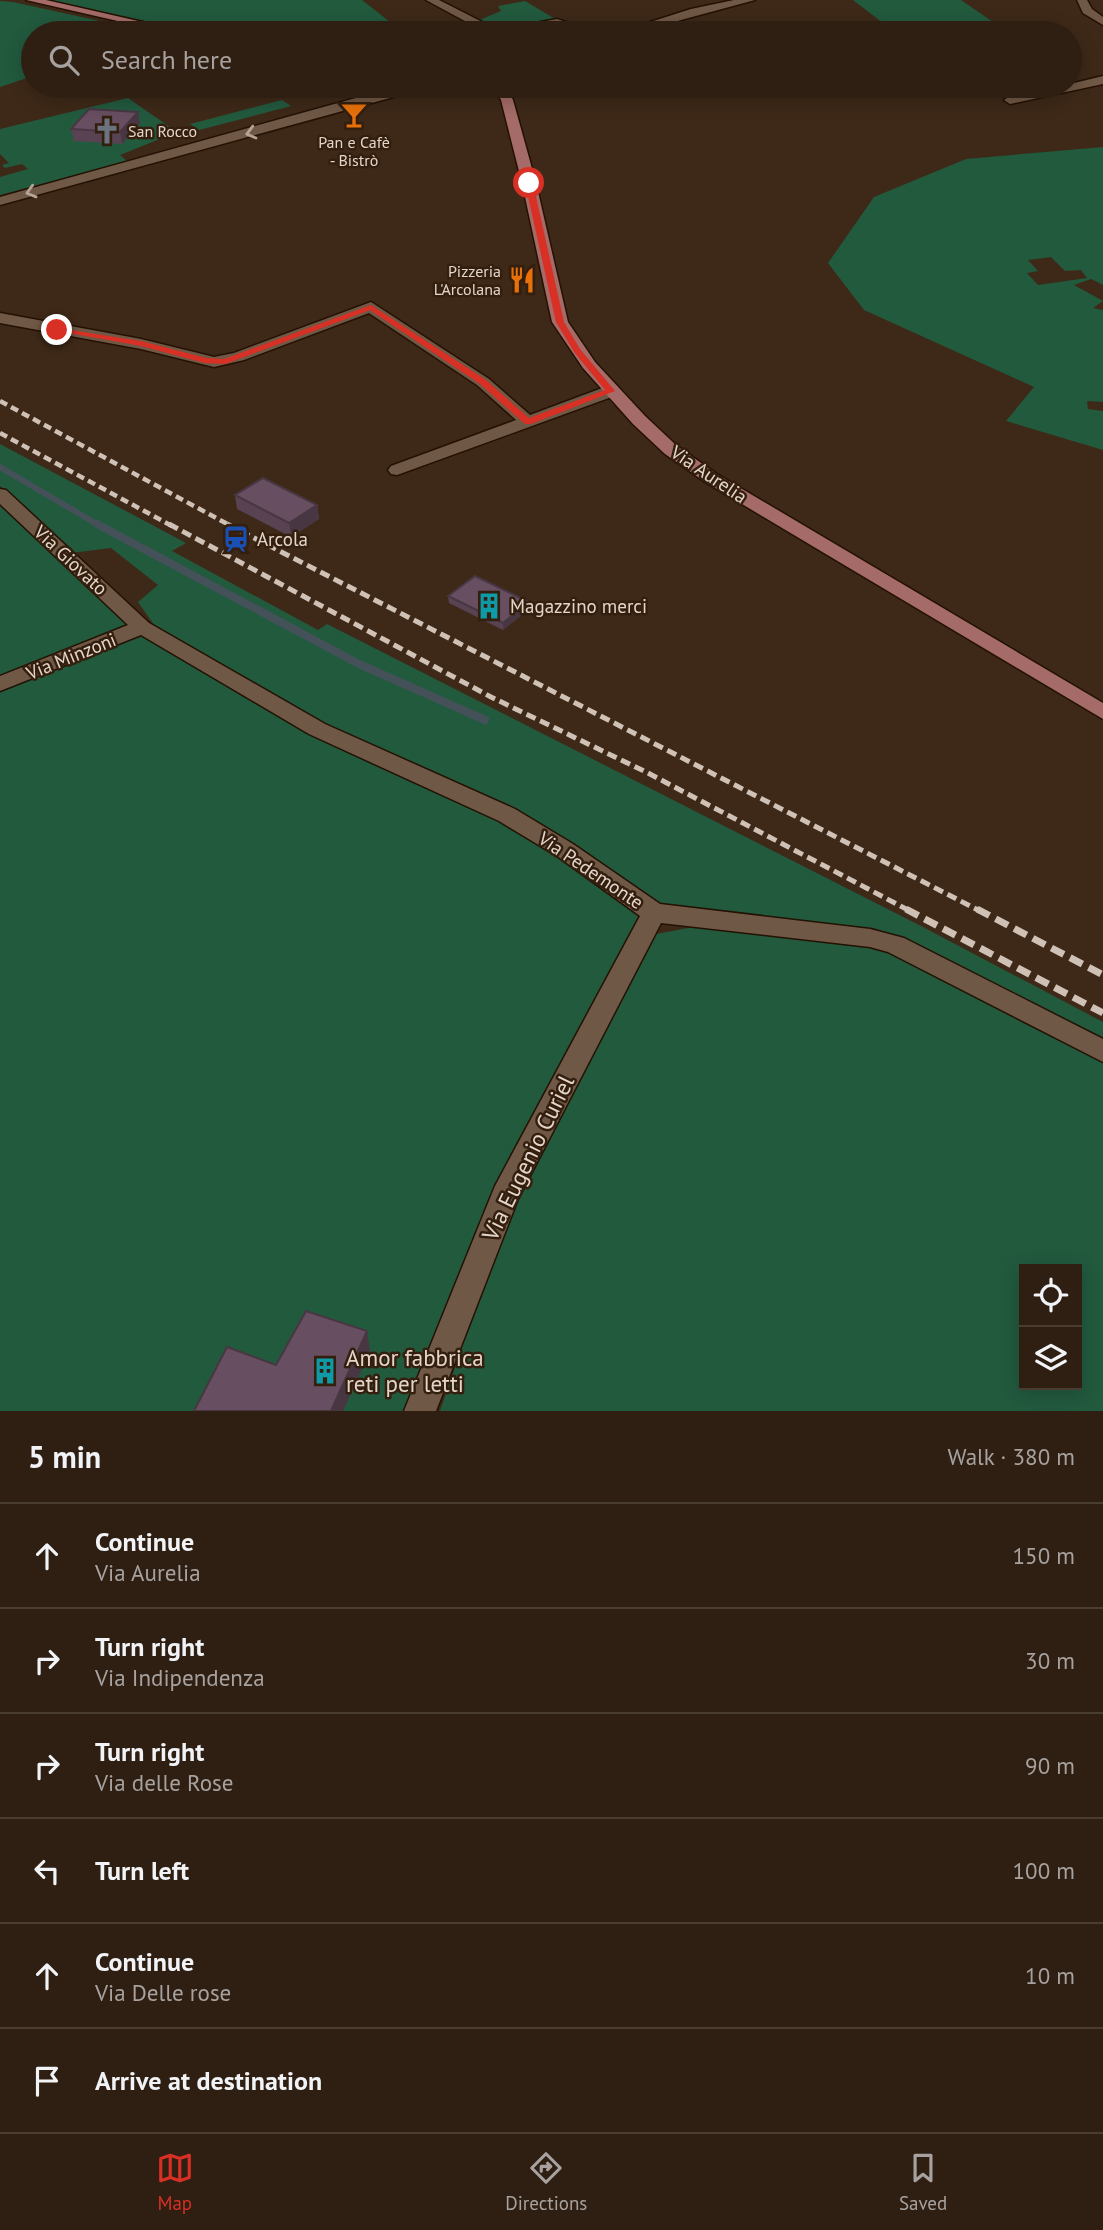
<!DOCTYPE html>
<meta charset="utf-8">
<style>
:root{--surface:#2e1f12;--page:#3a2c20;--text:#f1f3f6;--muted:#a7a29f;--line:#493d32;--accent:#d93025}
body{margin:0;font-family:"PT Sans",sans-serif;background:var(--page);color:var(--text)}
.controls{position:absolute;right:21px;bottom:21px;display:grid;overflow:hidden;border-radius:0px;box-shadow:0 4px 18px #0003}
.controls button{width:63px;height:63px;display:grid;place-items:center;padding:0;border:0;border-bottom:2px solid var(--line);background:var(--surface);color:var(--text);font:35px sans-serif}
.stop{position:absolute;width:21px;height:21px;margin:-16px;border:5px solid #d93025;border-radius:50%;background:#fff}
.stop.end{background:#d93025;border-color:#fff;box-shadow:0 2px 7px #0008}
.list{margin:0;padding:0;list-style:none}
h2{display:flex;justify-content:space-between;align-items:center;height:91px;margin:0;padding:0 28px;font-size:30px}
h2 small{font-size:23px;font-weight:400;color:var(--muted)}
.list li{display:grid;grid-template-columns:46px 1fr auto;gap:21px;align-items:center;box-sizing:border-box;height:105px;padding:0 28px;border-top:2px solid var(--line)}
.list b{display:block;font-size:26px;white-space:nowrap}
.list p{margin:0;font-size:23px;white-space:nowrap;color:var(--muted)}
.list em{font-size:23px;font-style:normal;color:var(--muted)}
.icon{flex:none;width:38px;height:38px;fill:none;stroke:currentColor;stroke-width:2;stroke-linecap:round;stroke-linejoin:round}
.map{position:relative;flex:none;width:1103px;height:1411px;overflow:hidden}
.search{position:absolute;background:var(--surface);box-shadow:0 4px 18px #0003;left:21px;right:21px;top:21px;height:77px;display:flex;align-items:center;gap:18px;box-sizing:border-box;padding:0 24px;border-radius:38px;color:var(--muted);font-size:26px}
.sheet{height:721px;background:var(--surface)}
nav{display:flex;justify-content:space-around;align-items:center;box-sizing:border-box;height:98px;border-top:2px solid var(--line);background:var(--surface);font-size:19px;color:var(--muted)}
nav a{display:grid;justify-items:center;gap:4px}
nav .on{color:var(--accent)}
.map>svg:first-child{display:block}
.green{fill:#225a3e;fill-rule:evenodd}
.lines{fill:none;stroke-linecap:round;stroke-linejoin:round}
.stream-far1{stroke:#445159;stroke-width:6}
.stream{stroke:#445159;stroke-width:8}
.minor-casing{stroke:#241102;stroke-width:3}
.tertiary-casing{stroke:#241102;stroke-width:3}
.primary-casing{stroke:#241102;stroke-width:3}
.minor{fill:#705846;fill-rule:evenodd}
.tertiary{fill:#705846;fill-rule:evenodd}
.primary{fill:#a46b68;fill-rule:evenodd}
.rail-far2{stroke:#cfc1b5;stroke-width:4.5;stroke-dasharray:8 4.5;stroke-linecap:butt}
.rail-far1{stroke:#cfc1b5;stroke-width:5;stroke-dasharray:10 5;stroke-linecap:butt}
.rail{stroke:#cfc1b5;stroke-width:7;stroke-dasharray:14 7;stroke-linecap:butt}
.wall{fill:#594353}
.shaded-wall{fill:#483743}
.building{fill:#674e60;stroke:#483743;stroke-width:2}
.oneway{stroke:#b5a395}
.route{fill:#d93025}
.labels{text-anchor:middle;stroke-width:5;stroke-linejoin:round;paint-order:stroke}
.far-poi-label{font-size:16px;fill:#e3d5ca;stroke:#341f0e;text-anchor:start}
.street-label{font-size:19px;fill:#e3d5ca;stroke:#341f0e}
.poi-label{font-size:19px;fill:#e3d5ca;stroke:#341f0e;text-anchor:start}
.near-street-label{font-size:23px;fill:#e3d5ca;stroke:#341f0e}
.near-poi-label{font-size:23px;fill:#e3d5ca;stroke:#341f0e;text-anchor:start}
</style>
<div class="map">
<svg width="1103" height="1411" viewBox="0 0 1103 1411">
<rect width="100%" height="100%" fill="#3e2918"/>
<!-- green -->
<g class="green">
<path d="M 50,0 L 362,0 L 404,33 L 199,33 Z"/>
<path d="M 853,0 L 961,0 L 1009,33 L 896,33 Z"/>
<path d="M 0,1 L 13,2 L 154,33 L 33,33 L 33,76 L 0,87 Z"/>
<path d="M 525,1 L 557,20 L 498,33 L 477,21 L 501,11 L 498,6 Z"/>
<path d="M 128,98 L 177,132 L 120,155 L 127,161 L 0,195 L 0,177 L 28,169 L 22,164 L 5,168 L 2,165 L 9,163 L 0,154 L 0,129 Z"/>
<path d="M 282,100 L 291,106 L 199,130 L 190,124 Z"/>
<path d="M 1103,147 L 1103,285 L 1091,279 L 1074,285 L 1103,301 L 1093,308 L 1103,310 L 1103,402 L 1087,401 L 1088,409 L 1103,411 L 1103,450 L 1006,421 L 1034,387 L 864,310 L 828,263 L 874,197 L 966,159 ZM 1051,257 L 1065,271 L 1081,270 L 1087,278 L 1038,285 L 1027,273 L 1038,271 L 1028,260 Z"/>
<path d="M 0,444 L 186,543 L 172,551 L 318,630 L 327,624 L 921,926 L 1103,1022 L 1103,1041 L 908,941 L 874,928 L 832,926 L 656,905 L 322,725 L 157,629 L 138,602 L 158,585 L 111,548 L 71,553 L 0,486 Z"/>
<path d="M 0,498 L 137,626 L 0,682 Z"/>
<path d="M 141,630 L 504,817 L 648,914 L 413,1411 L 0,1411 L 0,687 Z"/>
<path d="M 704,925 L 864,944 L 890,952 L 1103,1060 L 1103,1411 L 440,1411 L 513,1198 L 651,935 ZM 1024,1269 L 1077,1269 L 1077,1385 L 1024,1385 Z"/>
</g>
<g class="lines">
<!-- stream-far1 -->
<path class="stream-far1" d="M 0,467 L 100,526"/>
<!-- stream -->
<path class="stream" d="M 97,524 L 359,664 L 485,720"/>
<!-- minor casing -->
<g class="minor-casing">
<g id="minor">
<path d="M 426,0 L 439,0 L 498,30 L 557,19 L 599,33 L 582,33 L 557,25 L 516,33 L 487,33 Z"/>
<path d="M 1077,0 L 1087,0 L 1092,9 L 1103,17 L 1103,25 L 1083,13 Z"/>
<path d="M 1103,76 L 1103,84 L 1010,104 L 1004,100 L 1010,96 L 1070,86 L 1070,84 Z"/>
<path d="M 399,86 L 414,86 L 401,95 L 0,205 L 0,197 Z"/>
<path d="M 371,302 L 489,379 L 530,415 L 605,387 L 611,386 L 619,391 L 617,395 L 397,475 L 391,474 L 388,470 L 391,466 L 516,420 L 477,385 L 369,313 L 244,360 L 214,367 L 141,349 L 0,323 L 0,313 L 141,339 L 214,357 L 234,353 Z"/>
<path d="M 0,489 L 6,490 L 149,623 L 325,724 L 515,809 L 573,844 L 660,904 L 870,929 L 904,938 L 1103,1039 L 1103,1062 L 888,952 L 870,947 L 661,923 L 518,1199 L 436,1411 L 404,1411 L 495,1186 L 640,916 L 557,856 L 499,821 L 309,734 L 141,635 L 0,691 L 0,676 L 128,625 L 0,504 Z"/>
</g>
</g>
<!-- tertiary casing -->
<g class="tertiary-casing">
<path id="tertiary" d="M 734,0 L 755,0 L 633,33 L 616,33 L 691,9 Z"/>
</g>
<!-- primary casing -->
<g class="primary-casing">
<g id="primary">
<path d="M 26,0 L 46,0 L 191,33 L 170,33 Z"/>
<path d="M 493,86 L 505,86 L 513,100 L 536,183 L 568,322 L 595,362 L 645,416 L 677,446 L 717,474 L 1103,703 L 1103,719 L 705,482 L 665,454 L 633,424 L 583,368 L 552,322 L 522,183 L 501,100 Z"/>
</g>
</g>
<!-- minor -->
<use href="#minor" class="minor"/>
<!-- tertiary -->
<use href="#tertiary" class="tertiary"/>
<!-- primary -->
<use href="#primary" class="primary"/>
<!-- rail-far2 -->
<g class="rail-far2">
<path d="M 0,401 L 231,526"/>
<path d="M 0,433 L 172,526"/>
</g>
<!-- rail-far1 -->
<g class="rail-far1">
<path d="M 169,524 L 491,697 L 646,772 L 910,911"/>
<path d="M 227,524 L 980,911"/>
</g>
<!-- rail -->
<g class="rail">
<path d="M 906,909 L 1103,1013"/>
<path d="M 977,909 L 1103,975"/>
</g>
</g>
<!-- wall -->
<g class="wall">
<path d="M 129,86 L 172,86 L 141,94 Z"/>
<path d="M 138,112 L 140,123 L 122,144 L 74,141 L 71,129 Z"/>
<path d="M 235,495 L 317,505 L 319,519 L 291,537 L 237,509 Z"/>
<path d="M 448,596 L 529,609 L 503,630 L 449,603 Z"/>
</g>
<!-- shaded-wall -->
<g class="shaded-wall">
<path d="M 139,86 L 172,86 L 141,94 Z"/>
<path d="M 138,112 L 140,123 L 122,144 L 120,132 Z"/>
<path d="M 317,505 L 319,519 L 291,537 L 289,523 Z"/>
<path d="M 529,602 L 529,609 L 503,630 L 503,623 Z"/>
<path d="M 367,1331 L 370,1351 L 343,1411 L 331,1411 Z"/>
</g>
<!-- building -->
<g class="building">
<path d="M 89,109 L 138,112 L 120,132 L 71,129 Z"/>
<path d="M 263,478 L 317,505 L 289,523 L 235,495 Z"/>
<path d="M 475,576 L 529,602 L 503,623 L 448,596 Z"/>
<path d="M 306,1311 L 367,1331 L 331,1411 L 194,1411 L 227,1347 L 276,1365 Z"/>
</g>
<!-- one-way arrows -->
<defs><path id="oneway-chevron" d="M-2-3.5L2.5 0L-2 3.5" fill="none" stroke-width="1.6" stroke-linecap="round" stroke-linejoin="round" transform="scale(1.75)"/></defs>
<g class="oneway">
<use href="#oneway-chevron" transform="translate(251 133) rotate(165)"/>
<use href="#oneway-chevron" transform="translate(31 192) rotate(164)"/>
</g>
<!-- route -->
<path class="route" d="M 529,181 L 533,183 L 564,322 L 580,349 L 615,391 L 531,424 L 525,424 L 480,384 L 370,310 L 225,364 L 205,363 L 141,346 L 52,330 L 57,328 L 141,341 L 206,358 L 224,359 L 371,305 L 486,380 L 529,418 L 605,390 L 574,352 L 556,322 L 525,183 Z"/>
<!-- icons -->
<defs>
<g id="bar-bare" transform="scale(2.1)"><path d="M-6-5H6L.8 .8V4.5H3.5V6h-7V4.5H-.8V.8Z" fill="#e8710a" stroke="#341f0e" stroke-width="2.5" paint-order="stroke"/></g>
<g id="church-bare" transform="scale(2.1)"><path d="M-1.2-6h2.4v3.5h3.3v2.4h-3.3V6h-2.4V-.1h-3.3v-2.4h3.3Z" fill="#6b7280" stroke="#341f0e" stroke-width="2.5" paint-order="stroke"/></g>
<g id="restaurant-bare" transform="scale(2.1)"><path d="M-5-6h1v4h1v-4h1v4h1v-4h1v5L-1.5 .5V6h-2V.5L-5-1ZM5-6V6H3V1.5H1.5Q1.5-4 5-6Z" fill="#e8710a" stroke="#341f0e" stroke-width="2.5" paint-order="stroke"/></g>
<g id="station-bare" transform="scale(2.1)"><path d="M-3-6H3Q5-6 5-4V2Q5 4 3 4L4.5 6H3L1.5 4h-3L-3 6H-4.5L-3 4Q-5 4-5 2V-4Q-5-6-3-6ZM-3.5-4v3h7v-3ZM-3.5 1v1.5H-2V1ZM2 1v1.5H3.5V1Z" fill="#1a4fb4" stroke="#341f0e" stroke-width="2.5" paint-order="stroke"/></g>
<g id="building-bare" transform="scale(2.1)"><path d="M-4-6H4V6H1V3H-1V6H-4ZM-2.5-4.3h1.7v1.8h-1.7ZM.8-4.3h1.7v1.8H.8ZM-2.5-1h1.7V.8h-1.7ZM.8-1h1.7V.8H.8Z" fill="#0f9aa8" stroke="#341f0e" stroke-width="2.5" paint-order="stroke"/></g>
</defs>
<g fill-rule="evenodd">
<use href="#bar-bare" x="354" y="115"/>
<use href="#church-bare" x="107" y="131"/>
<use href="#restaurant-bare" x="522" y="280"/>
<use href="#station-bare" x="236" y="539"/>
<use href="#building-bare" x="489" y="606"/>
<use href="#building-bare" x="325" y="1371"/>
</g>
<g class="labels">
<!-- far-poi labels -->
<g class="far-poi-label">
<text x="128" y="137">San Rocco</text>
<text x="354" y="148" text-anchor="middle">Pan e Cafè<tspan x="354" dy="18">- Bistrò</tspan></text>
<text x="501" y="277" text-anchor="end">Pizzeria<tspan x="501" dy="18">L'Arcolana</tspan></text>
</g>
<!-- street labels -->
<g class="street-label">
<text transform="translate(709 474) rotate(34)" y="7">Via Aurelia</text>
<text transform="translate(71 560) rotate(43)" y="7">Via Giovato</text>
<text transform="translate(71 656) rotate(-22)" y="7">Via Minzoni</text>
<text transform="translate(591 870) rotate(34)" y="7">Via Pedemonte</text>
</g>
<!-- poi labels -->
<g class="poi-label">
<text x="257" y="546">Arcola</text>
<text x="510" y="613">Magazzino merci</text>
</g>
<!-- near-street labels -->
<g class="near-street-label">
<text transform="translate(528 1158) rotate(-64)" y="8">Via Eugenio Curiel</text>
</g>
<!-- near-poi labels -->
<g class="near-poi-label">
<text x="346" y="1366">Amor fabbrica<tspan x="346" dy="26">reti per letti</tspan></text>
</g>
</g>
</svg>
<div class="controls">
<button><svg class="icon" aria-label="locate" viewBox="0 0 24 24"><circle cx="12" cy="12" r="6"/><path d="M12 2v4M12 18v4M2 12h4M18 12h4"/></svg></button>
<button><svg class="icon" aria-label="layers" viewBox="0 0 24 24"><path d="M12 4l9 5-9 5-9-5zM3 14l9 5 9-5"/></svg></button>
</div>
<div class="stop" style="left:529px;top:183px"></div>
<div class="stop end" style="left:57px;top:330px"></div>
<div class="search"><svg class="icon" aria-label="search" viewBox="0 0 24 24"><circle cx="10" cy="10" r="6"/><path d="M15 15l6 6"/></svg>Search here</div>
</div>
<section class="sheet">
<h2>5 min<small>Walk · 380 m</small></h2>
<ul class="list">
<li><svg class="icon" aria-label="ahead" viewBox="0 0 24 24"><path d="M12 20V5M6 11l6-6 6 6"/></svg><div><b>Continue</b><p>Via Aurelia</p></div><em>150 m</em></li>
<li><svg class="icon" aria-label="right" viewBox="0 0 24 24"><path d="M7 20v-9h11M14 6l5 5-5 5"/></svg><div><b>Turn right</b><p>Via Indipendenza</p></div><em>30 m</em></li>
<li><svg class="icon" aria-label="right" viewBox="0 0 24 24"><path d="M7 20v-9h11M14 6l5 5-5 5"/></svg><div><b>Turn right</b><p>Via delle Rose</p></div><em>90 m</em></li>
<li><svg class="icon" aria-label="left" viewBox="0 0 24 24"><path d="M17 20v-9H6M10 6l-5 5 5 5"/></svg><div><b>Turn left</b></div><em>100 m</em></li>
<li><svg class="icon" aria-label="ahead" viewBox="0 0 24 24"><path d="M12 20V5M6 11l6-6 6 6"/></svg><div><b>Continue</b><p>Via Delle rose</p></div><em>10 m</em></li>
<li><svg class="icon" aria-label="arrive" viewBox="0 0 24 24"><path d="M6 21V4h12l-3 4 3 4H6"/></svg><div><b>Arrive at destination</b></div></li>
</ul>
</section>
<nav>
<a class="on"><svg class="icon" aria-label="map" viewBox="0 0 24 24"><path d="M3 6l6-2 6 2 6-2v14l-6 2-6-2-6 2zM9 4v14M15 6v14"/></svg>Map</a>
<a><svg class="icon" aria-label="directions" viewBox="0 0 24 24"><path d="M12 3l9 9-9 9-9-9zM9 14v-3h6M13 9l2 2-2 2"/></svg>Directions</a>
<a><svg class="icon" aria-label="saved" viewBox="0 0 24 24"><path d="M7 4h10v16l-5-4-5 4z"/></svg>Saved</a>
</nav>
